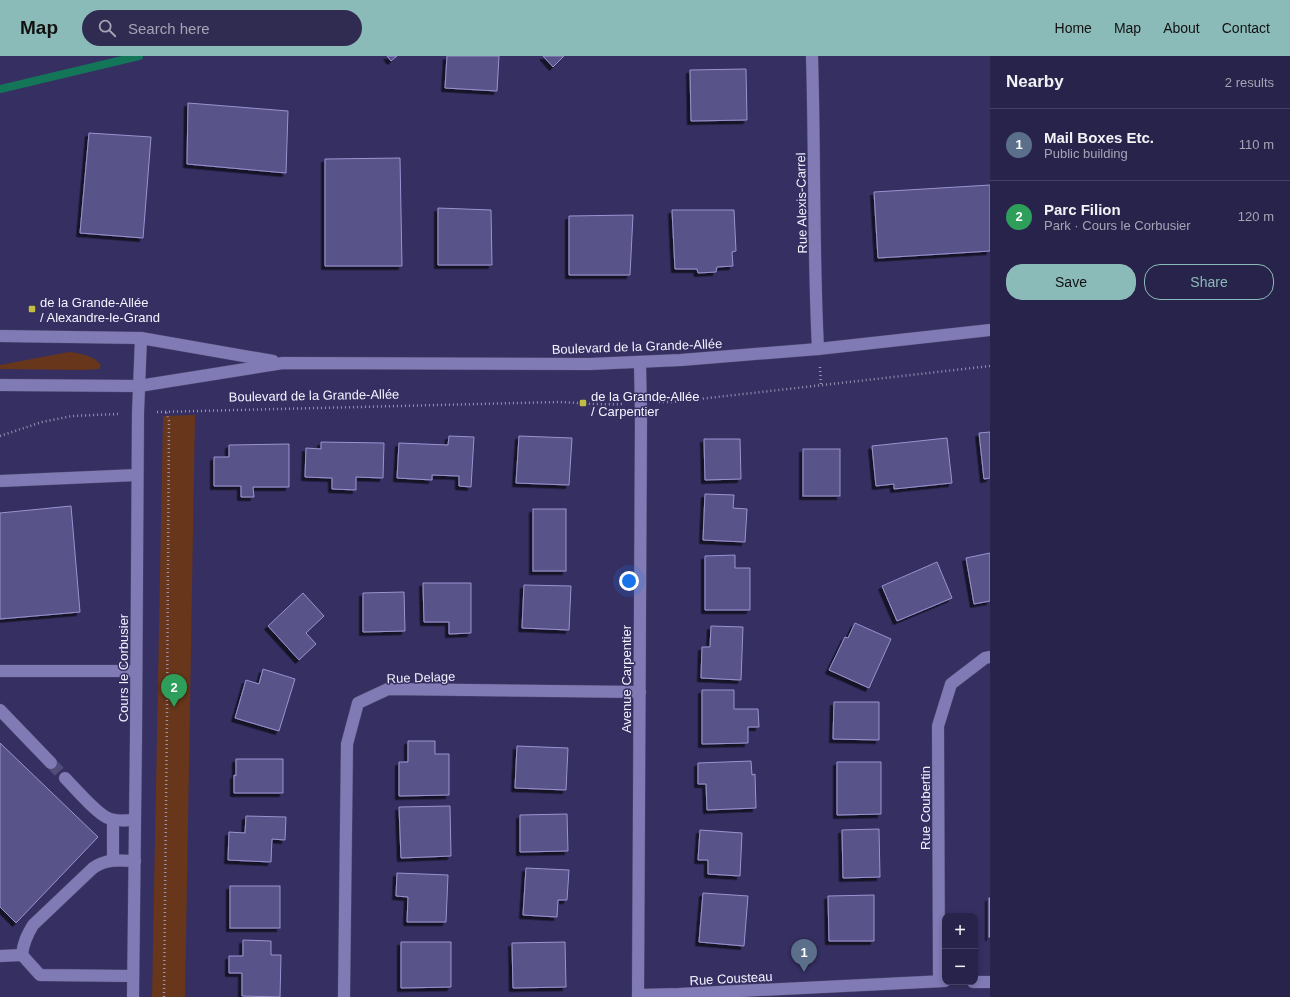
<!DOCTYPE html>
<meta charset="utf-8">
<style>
:root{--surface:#28234a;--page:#302b51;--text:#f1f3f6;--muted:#a5a4b5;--line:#444062;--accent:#8bbbb9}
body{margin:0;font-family:Helvetica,sans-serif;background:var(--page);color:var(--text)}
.controls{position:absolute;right:12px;bottom:12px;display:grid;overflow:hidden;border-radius:8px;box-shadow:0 2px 6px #0003}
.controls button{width:36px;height:36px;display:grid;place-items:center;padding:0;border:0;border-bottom:1px solid var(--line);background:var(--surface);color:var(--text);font:20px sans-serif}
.you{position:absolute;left:629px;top:525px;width:14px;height:14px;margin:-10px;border:3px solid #fff;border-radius:50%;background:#1a73e8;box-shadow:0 0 0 6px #1a73e833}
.badge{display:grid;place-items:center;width:26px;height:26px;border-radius:50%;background:var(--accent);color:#fff;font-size:13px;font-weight:700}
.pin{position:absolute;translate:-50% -33px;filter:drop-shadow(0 1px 2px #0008)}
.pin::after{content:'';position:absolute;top:21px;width:14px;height:12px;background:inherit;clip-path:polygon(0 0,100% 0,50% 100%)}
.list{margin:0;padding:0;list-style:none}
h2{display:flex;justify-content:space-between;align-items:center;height:52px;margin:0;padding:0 16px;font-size:17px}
h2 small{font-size:13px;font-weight:400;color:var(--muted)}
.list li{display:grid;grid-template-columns:26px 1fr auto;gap:12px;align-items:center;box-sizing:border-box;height:72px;padding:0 16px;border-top:1px solid var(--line)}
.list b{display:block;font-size:15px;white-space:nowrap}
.list p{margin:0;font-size:13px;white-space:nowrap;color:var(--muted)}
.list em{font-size:13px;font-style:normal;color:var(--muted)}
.actions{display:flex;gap:8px;padding:12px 16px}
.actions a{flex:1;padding:9px 0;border:1px solid var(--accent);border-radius:16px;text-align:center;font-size:14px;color:var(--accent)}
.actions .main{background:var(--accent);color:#111}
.icon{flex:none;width:22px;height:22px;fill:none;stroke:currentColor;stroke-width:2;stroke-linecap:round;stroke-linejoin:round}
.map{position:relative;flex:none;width:990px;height:941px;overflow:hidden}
header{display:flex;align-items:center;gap:24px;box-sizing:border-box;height:56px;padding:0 20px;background:var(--accent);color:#111}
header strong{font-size:19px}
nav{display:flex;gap:22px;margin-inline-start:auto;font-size:14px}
.search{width:280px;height:36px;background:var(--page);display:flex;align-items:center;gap:10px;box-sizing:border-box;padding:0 14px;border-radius:22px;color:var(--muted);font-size:15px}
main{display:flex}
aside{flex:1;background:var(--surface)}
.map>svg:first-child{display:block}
.green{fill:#67361b}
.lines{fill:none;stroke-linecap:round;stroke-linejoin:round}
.stream{stroke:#147659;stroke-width:8}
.building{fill:#585288;stroke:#9994d0;filter:url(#shadow)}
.minor-tunnel{stroke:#524c7a;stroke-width:12;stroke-dasharray:12 6;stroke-linecap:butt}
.minor-casing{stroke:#4d466e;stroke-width:13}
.path{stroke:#9895b4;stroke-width:2.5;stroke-dasharray:1 3;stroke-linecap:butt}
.minor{stroke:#817bb5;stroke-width:12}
.poi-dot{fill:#c1bd40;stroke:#362f62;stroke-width:1.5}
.labels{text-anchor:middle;stroke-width:3;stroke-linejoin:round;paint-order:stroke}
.street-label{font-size:13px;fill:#f2f2ff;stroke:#362f62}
.poi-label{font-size:13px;fill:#f2f2ff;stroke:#362f62;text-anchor:start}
</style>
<header>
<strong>Map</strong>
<div class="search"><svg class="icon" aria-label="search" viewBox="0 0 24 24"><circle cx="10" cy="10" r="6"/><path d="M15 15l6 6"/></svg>Search here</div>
<nav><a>Home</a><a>Map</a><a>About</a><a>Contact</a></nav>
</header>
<main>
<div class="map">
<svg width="990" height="941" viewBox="0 0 990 941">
<defs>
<filter id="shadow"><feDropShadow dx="-3.5" dy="3.5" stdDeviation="0" flood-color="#0009"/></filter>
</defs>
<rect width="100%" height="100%" fill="#362f62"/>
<!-- green -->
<g class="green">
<path d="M 69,296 C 80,297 94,300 101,309 L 99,313 L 83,314 L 0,313 L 0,309 Z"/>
<path d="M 195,359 L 185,941 L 152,941 L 163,360 Z"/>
</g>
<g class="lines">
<!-- stream -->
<path class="stream" d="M 0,33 L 139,0"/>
</g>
<!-- building -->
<g class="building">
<path d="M 387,0 L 397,0 L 391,5 Z"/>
<path d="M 447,0 L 499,0 L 497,35 L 445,32 Z"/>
<path d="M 543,0 L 564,0 L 553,11 Z"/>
<path d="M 746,13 L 747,64 L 691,65 L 690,14 Z"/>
<path d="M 188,47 L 288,55 L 286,117 L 187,108 Z"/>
<path d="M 89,77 L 151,81 L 143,182 L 80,177 Z"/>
<path d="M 400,102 L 402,210 L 325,210 L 325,103 Z"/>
<path d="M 990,129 L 990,195 L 878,202 L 874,136 Z"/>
<path d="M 438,152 L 491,154 L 492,209 L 438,209 Z"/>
<path d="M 672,154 L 734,154 L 736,195 L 732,196 L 733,210 L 717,211 L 716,216 L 698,217 L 697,213 L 675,213 Z"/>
<path d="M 633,159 L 630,219 L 569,219 L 569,160 Z"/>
<path d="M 990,376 L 990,422 L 984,423 L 979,377 Z"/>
<path d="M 449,380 L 474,381 L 471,431 L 459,430 L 459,420 L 432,419 L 432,424 L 397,422 L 399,387 L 448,389 Z"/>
<path d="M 519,380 L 572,382 L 569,429 L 516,427 Z"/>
<path d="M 947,382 L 952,427 L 894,433 L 894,428 L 876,430 L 872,390 Z"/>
<path d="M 704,383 L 740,383 L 741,423 L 705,424 Z"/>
<path d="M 321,386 L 384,387 L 383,422 L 356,421 L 356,434 L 332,433 L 332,422 L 305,421 L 306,392 L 321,393 Z"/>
<path d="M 289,388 L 289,431 L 253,431 L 254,441 L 241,441 L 241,430 L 214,430 L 214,401 L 229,401 L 229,389 Z"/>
<rect x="803" y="393" width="37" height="47"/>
<path d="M 705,438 L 734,439 L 733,452 L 747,453 L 745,486 L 703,484 Z"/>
<path d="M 71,450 L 80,556 L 0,563 L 0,457 Z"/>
<rect x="533" y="453" width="33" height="62"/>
<path d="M 990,497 L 990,545 L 974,548 L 966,502 Z"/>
<path d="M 735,499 L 735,512 L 750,512 L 750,554 L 705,554 L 705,500 Z"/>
<path d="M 937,506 L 952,542 L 897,565 L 882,530 Z"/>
<path d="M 423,527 L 471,527 L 471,577 L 449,578 L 449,566 L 424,566 Z"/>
<path d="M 524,529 L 571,530 L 569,574 L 522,572 Z"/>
<path d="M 404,536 L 405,575 L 363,576 L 363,537 Z"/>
<path d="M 303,537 L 324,560 L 306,577 L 316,588 L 299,604 L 268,570 Z"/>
<path d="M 855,567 L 891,583 L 869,632 L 829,614 L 845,581 L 848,582 Z"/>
<path d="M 711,570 L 743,571 L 741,624 L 701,622 L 702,591 L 710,591 Z"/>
<path d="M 263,613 L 295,623 L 279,675 L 235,662 L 246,624 L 259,628 Z"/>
<path d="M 702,634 L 734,634 L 734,653 L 758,653 L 759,671 L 748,671 L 748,687 L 702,688 Z"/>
<path d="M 834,646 L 879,646 L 879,684 L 833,683 Z"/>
<path d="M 408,685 L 435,685 L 435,698 L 449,698 L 449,739 L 399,740 L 399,706 L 408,706 Z"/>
<path d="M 0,687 L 98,781 L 16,867 L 0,851 Z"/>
<path d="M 517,690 L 568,692 L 566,734 L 515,732 Z"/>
<path d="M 236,703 L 283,703 L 283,737 L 234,737 L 234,719 L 236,720 Z"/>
<path d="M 751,705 L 752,719 L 755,718 L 756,752 L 707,754 L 706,728 L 698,728 L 698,707 Z"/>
<path d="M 837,706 L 881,706 L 881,758 L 837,759 Z"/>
<path d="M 450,750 L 451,800 L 401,802 L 399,751 Z"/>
<path d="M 567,758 L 568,795 L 520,796 L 520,759 Z"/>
<path d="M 246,760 L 286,761 L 285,784 L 272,783 L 271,806 L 228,804 L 229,776 L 245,777 Z"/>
<path d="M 879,773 L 880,821 L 843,822 L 842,774 Z"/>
<path d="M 700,774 L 742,777 L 740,820 L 708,818 L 708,804 L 698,804 Z"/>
<path d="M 526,812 L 569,814 L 567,844 L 558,844 L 557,861 L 523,859 Z"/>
<path d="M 397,817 L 448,819 L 446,866 L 407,866 L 408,841 L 396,840 Z"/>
<rect x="230" y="830" width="50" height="42"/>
<path d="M 703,837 L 748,840 L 744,890 L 699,886 Z"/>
<path d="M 874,839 L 874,885 L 829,885 L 828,840 Z"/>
<rect x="989" y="842" width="1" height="39"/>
<path d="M 243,884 L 271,885 L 271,899 L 281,899 L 280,941 L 242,940 L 242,917 L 229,917 L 229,900 L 243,900 Z"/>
<path d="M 401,886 L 451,886 L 451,931 L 401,932 Z"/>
<path d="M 565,886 L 566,931 L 513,932 L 512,887 Z"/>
</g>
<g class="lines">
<!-- minor-tunnel -->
<path class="minor-tunnel" d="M 51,707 L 65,722"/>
<!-- minor casing -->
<g class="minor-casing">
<g id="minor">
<path d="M 812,0 C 815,98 813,195 818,293"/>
<path d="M 0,280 L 141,282 L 273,305"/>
<path d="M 0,329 L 139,330 L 283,307 L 590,308 L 681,304 L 818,293 L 990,274"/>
<path d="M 0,425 L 137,419"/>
<path d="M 0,615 L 136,615"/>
<path d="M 0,654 L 51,707"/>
<path d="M 65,722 C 74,731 97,758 108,762 C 116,766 126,764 135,764"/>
<path d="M 113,804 L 113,764"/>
<path d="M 22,899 C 23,887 27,879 33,869 L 93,812 C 106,803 119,804 135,805"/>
<path d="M 0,900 L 22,899 L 40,919 L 133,920"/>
<path d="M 939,925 L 938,670 L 951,628 L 985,602 L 990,601"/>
<path d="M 973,926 L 990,926"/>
<path d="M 638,939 L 679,938 L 945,925"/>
<path d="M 133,941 L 136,680 L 138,357 L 141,282"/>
<path d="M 344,941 L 347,688 L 358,647 L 388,633 L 640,636"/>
<path d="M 638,941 L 641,360 L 640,306"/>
</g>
</g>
<!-- path -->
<g class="path">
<path d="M 820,311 L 821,329"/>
<path d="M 659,346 L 673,346 L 990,310"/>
<path d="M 157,356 L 559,346 C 580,347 601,349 622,348"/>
<path d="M 0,380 L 42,366 L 72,360 L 118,358"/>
<path d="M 164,941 L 167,657 L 169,365 L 166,356"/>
</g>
<!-- minor -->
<use href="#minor" class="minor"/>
</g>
<!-- markers -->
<g class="poi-dot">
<rect x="28" y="249" width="8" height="8" rx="2"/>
<rect x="579" y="343" width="8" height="8" rx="2"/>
</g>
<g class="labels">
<!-- street labels -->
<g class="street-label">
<text transform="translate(801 147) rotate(-91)" y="5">Rue Alexis-Carrel</text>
<text transform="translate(637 290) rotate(-2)" y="5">Boulevard de la Grande-Allée</text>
<text transform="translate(314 339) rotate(-1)" y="5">Boulevard de la Grande-Allée</text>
<text transform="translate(123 612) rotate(-90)" y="5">Cours le Corbusier</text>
<text transform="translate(421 621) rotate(-2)" y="5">Rue Delage</text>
<text transform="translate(626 623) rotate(-90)" y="5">Avenue Carpentier</text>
<text transform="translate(925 752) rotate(-90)" y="5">Rue Coubertin</text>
<text transform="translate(731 922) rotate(-3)" y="5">Rue Cousteau</text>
</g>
<!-- poi labels -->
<g class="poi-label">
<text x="40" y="251">de la Grande-Allée<tspan x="40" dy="15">/ Alexandre-le-Grand</tspan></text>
<text x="591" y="345">de la Grande-Allée<tspan x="591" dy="15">/ Carpentier</tspan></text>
</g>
</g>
</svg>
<div class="controls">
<button>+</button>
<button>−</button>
</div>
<div class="you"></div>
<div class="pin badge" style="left:804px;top:916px;background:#5c6f8a">1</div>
<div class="pin badge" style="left:174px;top:651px;background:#2e9e5b">2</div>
</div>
<aside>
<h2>Nearby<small>2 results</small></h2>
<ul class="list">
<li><span class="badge" style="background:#5c6f8a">1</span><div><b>Mail Boxes Etc.</b><p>Public building</p></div><em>110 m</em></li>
<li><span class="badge" style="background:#2e9e5b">2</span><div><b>Parc Filion</b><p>Park · Cours le Corbusier</p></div><em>120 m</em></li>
</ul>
<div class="actions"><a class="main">Save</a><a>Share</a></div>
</aside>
</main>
